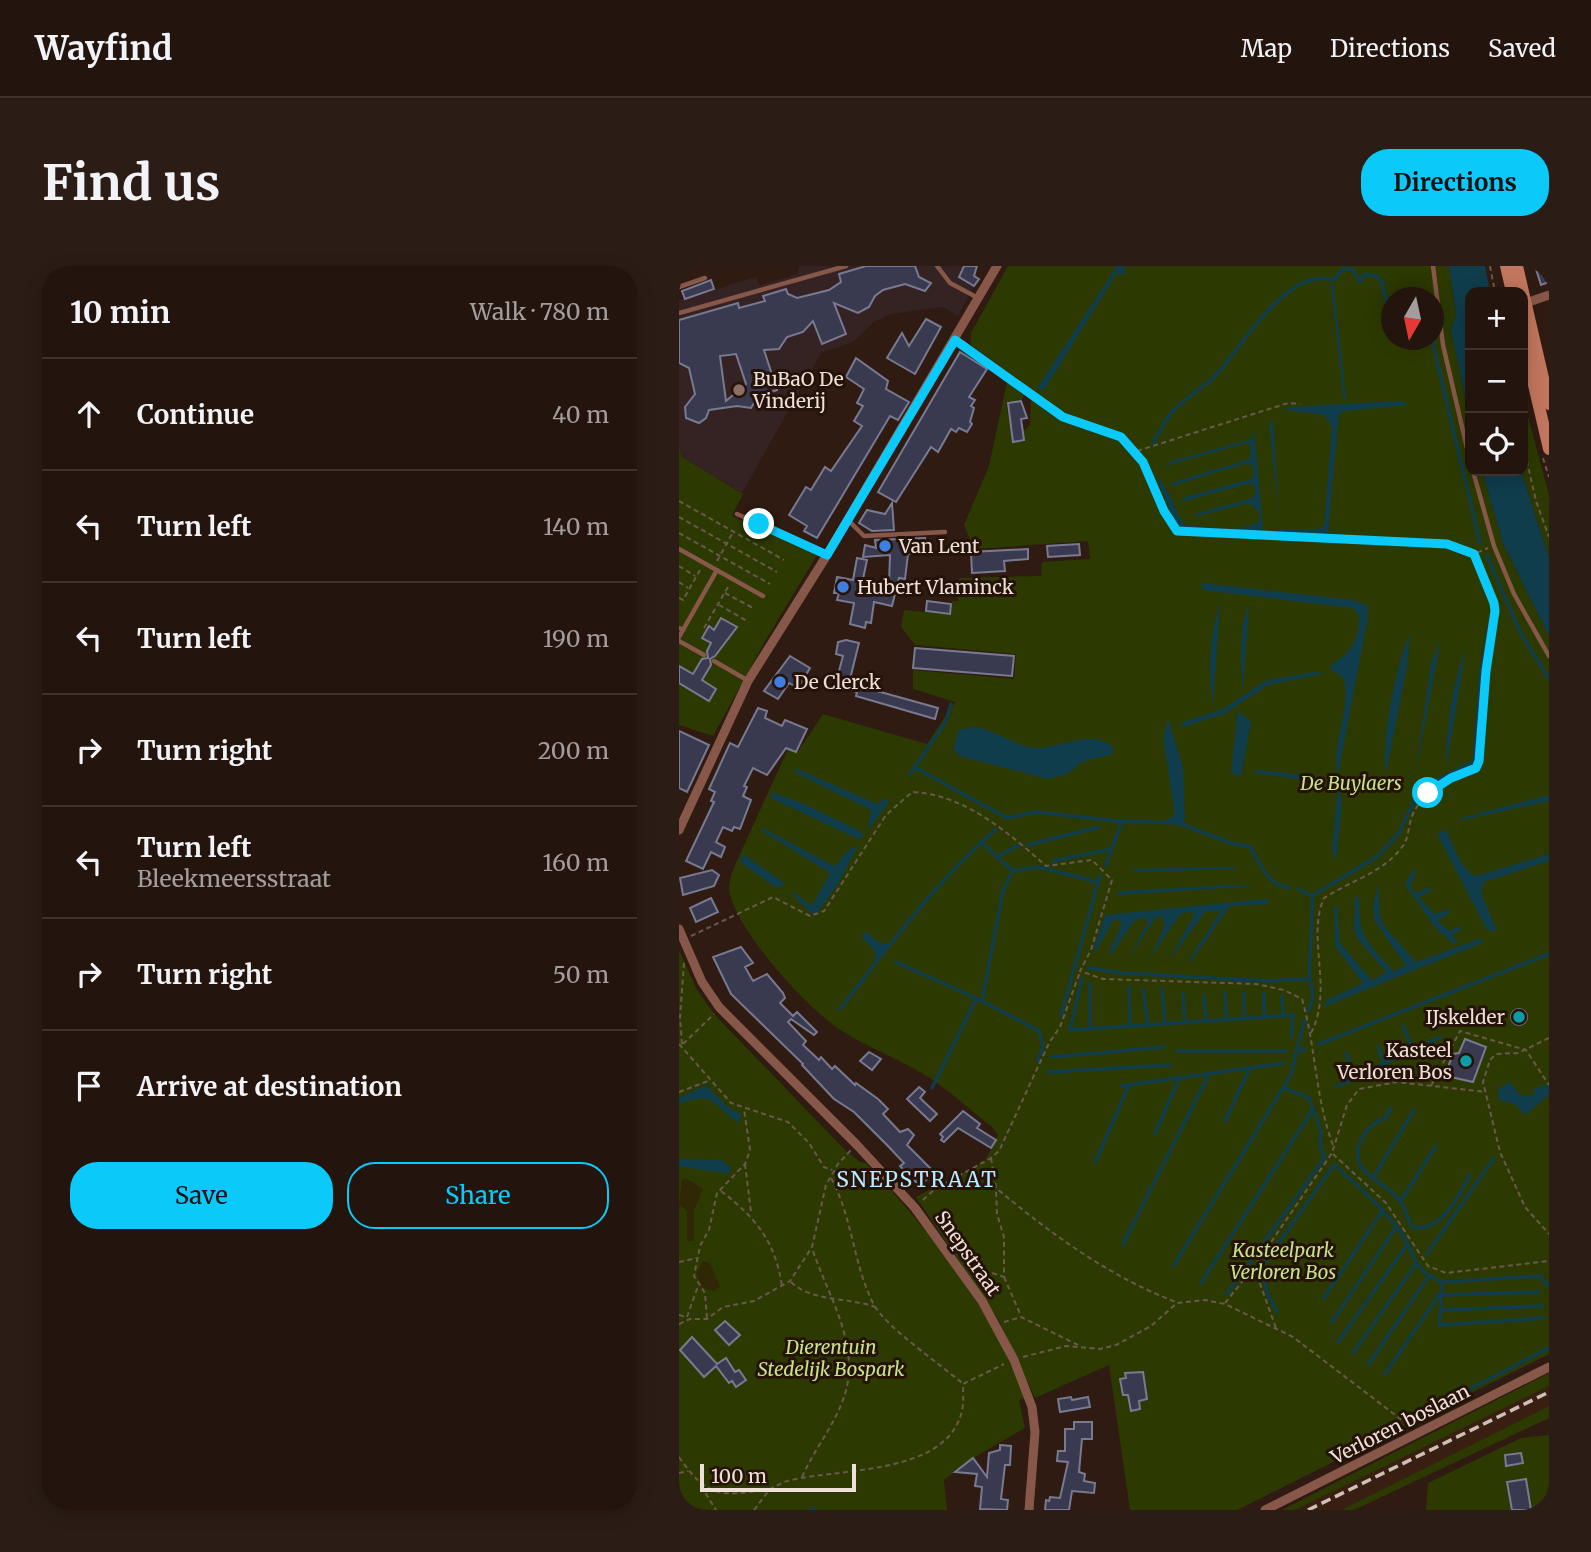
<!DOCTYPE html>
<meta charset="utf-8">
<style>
:root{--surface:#23140d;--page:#2b1d16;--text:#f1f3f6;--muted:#a39e9d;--line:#40332e;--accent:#0bcafa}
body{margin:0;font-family:Merriweather,serif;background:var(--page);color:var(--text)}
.controls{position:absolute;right:21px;top:21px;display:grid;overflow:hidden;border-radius:14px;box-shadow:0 4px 18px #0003}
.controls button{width:63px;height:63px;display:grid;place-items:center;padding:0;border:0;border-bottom:2px solid var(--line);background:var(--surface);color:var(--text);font:35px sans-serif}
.compass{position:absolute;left:702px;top:21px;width:63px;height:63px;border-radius:50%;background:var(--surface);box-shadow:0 4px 18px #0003;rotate:189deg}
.scale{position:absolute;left:21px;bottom:18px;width:156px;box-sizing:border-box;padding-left:7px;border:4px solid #eee0d9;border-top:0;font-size:19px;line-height:24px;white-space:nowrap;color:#eee0d9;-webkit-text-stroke:5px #251208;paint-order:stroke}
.stop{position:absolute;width:21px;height:21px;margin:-16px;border:5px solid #0bcafa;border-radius:50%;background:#fff}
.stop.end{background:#0bcafa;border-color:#fff;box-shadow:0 2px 7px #0008}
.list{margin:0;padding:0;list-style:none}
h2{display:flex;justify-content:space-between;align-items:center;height:91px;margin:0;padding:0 28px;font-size:30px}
h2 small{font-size:23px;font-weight:400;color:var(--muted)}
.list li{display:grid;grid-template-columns:46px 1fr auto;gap:21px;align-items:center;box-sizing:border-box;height:112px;padding:0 28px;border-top:2px solid var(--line)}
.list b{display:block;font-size:26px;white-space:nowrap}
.list p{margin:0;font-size:23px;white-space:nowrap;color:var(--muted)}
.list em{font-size:23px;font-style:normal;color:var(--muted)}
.actions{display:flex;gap:14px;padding:21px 28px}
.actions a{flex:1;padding:16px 0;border:2px solid var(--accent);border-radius:28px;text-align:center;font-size:24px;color:var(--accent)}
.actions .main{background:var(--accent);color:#111}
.icon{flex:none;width:38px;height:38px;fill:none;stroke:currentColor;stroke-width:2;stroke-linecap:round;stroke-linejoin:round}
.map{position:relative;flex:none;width:870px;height:1244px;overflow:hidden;border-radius:28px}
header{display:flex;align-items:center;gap:42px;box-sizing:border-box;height:98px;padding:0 35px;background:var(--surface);border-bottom:2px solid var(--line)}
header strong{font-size:33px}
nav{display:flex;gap:38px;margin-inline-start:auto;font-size:24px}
.intro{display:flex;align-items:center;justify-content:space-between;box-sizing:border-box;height:168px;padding:0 42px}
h1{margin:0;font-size:49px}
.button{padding:18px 32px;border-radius:28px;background:var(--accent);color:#111;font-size:24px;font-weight:700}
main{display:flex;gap:42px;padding:0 42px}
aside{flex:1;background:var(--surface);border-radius:28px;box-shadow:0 4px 18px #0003}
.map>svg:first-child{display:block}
.built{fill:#391f12}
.education{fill:#352222}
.green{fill:#2c3a01;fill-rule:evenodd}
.sand{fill:#302706}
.water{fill:#103d4c}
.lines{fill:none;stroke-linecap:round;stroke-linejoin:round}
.stream{stroke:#103d4c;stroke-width:3.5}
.building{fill:#393a4f;stroke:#787a92;stroke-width:2;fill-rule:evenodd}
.path{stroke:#6a584f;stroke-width:2;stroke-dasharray:5 3.5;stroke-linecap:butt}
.lane{stroke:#875849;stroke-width:4.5}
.street{stroke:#875849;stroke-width:9}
.secondary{stroke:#c2765e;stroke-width:12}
.rail{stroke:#cebfb7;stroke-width:3.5;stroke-dasharray:10 5;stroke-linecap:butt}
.route{stroke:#0bcafa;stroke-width:9}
.education-dot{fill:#8d6e63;stroke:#251208;stroke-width:2.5}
.shop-dot{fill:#3f7fe0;stroke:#251208;stroke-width:2.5}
.culture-dot{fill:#0f9aa8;stroke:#251208;stroke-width:2.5}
.labels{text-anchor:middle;stroke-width:6;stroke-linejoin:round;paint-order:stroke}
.poi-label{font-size:19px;fill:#eee0d9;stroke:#251208;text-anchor:start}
.park-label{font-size:19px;font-style:italic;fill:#c7e48a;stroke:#251208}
.street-label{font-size:19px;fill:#eee0d9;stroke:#251208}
.neighbourhood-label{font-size:21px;letter-spacing:2px;fill:#b7ebff;stroke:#251208}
</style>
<header>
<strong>Wayfind</strong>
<nav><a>Map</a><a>Directions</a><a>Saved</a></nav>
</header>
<div class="intro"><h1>Find us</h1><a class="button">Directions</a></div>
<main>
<aside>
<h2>10 min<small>Walk · 780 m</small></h2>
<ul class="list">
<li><svg class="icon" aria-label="ahead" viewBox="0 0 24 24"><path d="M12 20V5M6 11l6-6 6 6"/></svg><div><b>Continue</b></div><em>40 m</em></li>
<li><svg class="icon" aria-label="left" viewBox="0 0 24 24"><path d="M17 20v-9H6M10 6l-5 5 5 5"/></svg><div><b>Turn left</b></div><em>140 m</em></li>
<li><svg class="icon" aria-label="left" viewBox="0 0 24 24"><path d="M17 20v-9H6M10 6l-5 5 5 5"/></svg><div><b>Turn left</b></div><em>190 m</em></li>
<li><svg class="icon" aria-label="right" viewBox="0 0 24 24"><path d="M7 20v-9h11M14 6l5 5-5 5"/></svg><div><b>Turn right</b></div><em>200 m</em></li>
<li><svg class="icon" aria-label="left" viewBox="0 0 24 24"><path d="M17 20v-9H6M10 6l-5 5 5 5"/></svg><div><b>Turn left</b><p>Bleekmeersstraat</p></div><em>160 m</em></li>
<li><svg class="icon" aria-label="right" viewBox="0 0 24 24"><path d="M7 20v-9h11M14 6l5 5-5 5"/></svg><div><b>Turn right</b></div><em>50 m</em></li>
<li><svg class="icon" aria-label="arrive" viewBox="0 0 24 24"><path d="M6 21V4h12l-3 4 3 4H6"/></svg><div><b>Arrive at destination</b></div></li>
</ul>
<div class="actions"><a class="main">Save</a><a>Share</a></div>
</aside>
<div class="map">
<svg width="870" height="1244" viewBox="0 0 870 1244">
<rect width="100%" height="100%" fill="#2f1b11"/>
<!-- built -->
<path class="built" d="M 870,1120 L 870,1140 L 662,1244 L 616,1244 Z"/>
<!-- education -->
<path class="education" d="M 120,0 L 281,0 L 300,11 L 279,50 L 264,41 L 212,48 L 194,57 L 174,76 L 142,87 L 63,227 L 3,191 L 0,181 L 0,34 L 77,11 L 80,19 L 119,8 Z"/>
<!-- green -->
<g class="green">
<path d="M 329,0 L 770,0 L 777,48 L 772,64 L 791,155 L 791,205 L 803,205 L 824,277 L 870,370 L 870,1088 L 558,1244 L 451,1244 L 430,1099 L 356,1132 L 319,1053 L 237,931 L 306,895 L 319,869 L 312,860 C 291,844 271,825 249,811 C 220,792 188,782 160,763 C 128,742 53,660 50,622 C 50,615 53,607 55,601 L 109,483 L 118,487 L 144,448 L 248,478 L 276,436 L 234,423 L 234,404 L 335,413 L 337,388 L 236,379 L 222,361 L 225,344 L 271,348 L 273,335 L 279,335 L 280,312 L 362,310 L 363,296 L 411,293 L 409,275 L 295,283 L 285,259 L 310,200 L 328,116 L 345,129 L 342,135 L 327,138 L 334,176 L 351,159 L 352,133 L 381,153 L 403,162 L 409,157 L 382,145 L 292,79 L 292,67 ZM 712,32 L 754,32 L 754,74 L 712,74 Z"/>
<path d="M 844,132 L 870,229 L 870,292 L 842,205 Z"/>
<path d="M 0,181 L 3,191 L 64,228 L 53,250 L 138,289 L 85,377 L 34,470 L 0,459 Z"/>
<path d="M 0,684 L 17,722 L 35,748 L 167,885 L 181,896 L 187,897 C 252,966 313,1043 346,1132 L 340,1134 L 346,1162 L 294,1192 L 265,1214 L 268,1244 L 0,1244 Z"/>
<path d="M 870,1107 L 870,1120 L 616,1244 L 603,1244 Z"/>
<path d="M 870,1140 L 870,1152 L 675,1244 L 662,1244 Z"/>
<path d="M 870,1169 L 870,1244 L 747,1244 L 749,1217 L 842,1172 Z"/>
</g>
<!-- sand -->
<g class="sand">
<path d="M 7,912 L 24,923 L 15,944 L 15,975 L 8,975 L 8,945 L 0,939 L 3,913 Z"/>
<path d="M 24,995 L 31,997 L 41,1021 L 35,1025 L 24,1022 L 17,1008 Z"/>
</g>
<!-- water -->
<g class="water">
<path d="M 438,0 L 445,0 L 447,9 L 438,7 L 365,124 L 361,125 L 359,121 Z"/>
<path d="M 770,0 L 806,0 L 811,26 L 791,26 L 791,155 L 772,64 L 777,48 Z"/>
<path d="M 654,14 L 667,132 L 665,136 L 652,21 Z"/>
<path d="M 723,135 L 728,139 L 666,145 L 660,148 L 649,267 L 597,267 L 596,264 L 638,264 L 645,260 L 653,161 L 645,149 L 607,144 L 609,141 Z"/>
<path d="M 590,156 L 594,156 L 595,166 L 600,251 Z"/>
<path d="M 575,162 L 584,262 L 579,266 L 502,261 L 494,251 L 478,212 C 489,218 496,246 506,259 C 526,260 564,269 581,254 L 580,245 L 569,237 L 516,251 L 516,248 L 573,232 L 577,225 L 572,217 L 502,236 L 506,231 L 572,213 L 575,209 L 573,199 L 565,198 L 493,220 L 492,217 L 571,193 L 572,180 L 568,177 L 486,200 L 490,196 L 573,173 Z"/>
<path d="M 803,205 L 842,205 L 870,292 L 870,370 L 824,277 Z"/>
<path d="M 522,317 L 674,334 L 688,339 L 689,351 L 659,509 C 650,482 674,443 664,411 L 651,403 L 652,399 C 671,388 681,373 680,350 L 674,342 L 531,325 L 524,324 Z"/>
<path d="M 541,337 L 534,438 C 528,408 531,366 541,337 Z"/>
<path d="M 570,338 L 564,425 C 562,397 559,364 570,338 Z"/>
<path d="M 731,367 L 728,401 L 707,507 C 701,478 718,394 731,367 Z"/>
<path d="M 762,373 L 736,510 L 752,397 Z"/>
<path d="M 787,383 L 767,502 C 767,463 772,420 787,383 Z"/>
<path d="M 634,406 L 647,407 L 589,419 L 547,447 L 501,462 L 504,456 L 544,443 L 586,415 Z"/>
<path d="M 559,445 L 572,456 L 562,509 L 559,511 L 552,505 Z"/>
<path d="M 489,453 L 504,501 L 506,560 L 482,557 L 496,549 L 484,472 Z"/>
<path d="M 293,461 C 317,462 337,483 360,482 C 381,482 415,462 434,482 L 433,488 L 403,496 L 388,508 L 369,513 L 280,490 L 274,483 L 280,464 Z"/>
<path d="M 118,503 L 198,538 L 206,532 L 210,536 L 188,565 L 192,544 L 119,508 L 114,503 Z"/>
<path d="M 576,504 L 644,511 L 646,514 L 642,516 L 575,507 Z"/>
<path d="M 659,519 L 663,537 L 657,596 L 653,583 Z"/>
<path d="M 92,526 L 123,537 L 181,565 L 185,570 L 179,573 L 92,532 Z"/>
<path d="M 870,529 L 870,535 L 783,554 L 779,553 Z"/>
<path d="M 82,561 L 153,599 L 157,599 L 169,584 L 179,580 L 159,618 L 138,647 L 132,647 L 114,629 L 115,626 L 131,639 L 134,638 L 151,607 L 83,565 Z"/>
<path d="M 760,565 L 768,565 C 774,579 782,604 797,610 L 870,588 L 870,595 L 805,616 L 802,627 L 818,665 L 808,664 L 759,570 Z"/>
<path d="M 64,588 L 104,616 L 105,620 L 96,621 L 61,596 Z"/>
<path d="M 556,601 L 557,603 L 456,606 L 453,603 Z"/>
<path d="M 734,604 L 737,606 L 731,621 L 737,627 L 751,621 L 752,624 L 740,632 L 756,648 L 769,643 L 771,646 L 759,655 L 770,665 L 780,660 L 782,663 L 773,670 L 779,677 L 774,678 L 755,660 L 726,618 Z"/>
<path d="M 699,617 L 701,649 L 704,659 L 737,696 L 800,673 L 803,673 L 803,677 L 644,741 L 648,734 L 684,717 L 656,680 L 655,640 L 658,639 L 661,677 L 690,711 L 694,714 L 707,706 L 678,672 L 675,663 L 676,631 L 680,631 C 679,672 688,675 714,705 L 727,700 L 696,655 L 694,641 Z"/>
<path d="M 553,619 L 577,620 L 438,629 L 440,625 Z"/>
<path d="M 587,633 L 591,638 L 551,640 L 512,695 L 509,695 L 542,645 L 526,646 L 490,695 L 516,647 L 505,646 L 500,650 L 470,694 L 485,662 L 484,651 L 477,651 L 449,694 L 469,656 L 466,652 L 456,654 L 431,690 C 428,681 442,668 442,656 L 435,653 L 417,685 L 414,685 L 426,649 Z"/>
<path d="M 186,665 L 201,677 L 211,678 L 196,698 L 196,685 L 183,672 Z"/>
<path d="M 830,816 C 840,824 837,833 854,829 L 856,822 L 870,818 L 870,829 L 846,849 L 836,838 L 820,834 L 819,823 Z"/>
<path d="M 27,819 L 50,842 L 62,848 L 60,857 C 35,842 38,823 0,838 L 0,832 Z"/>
<path d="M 0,893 L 42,894 L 52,901 L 50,908 L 0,900 Z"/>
</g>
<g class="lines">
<!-- stream -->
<g class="stream">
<path d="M 753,74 L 801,277"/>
<path d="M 474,177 C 480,166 486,154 494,145 C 506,132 523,123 536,110 C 562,83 607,0 654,14 L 665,2 L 674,4 L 681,16 L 686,8 L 697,10 L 703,16 L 710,47 L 712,41"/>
<path d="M 808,290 L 841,366 L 870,413"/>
<path d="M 235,501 L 328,552 L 357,546 L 437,555 L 499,557 L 552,577 L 571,581 C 583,601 588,618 611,622"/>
<path d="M 231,508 L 266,457 L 272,438"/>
<path d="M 302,576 L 334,605"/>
<path d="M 349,579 L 420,561"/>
<path d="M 318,591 L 340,579"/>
<path d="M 374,595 L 432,583"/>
<path d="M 426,600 L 443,556"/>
<path d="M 619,623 L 633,630 C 635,636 630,700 630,713 C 635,722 635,736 629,745"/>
<path d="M 633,630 L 699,590 L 720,567 L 736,533 L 756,515 L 795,495 L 802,406 L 811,355"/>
<path d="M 217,696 L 303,735 L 324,624 L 334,605 L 359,601 L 419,616 L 421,610"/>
<path d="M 410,702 L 443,707 L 589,715 L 630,713"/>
<path d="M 403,713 L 391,764 L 614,749 L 612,771"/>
<path d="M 411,718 L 411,763"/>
<path d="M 450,721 L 451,760"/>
<path d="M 464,723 L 469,759"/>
<path d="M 483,723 L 486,758"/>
<path d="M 546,726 L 547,754"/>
<path d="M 565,727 L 565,753"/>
<path d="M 504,728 L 506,757"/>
<path d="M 525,729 L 527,755"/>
<path d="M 603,730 L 604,750"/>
<path d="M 303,735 L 360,765 L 364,780 L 359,795"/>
<path d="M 161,743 C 210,680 256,616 317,563"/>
<path d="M 382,750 L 419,616"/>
<path d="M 585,751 L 585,728"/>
<path d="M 724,760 L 734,784"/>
<path d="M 640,778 L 870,688"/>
<path d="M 699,781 L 706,798"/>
<path d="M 498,785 L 607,785"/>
<path d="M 617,786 L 626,754"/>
<path d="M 667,787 L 676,812"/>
<path d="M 373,791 L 485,781"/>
<path d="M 369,806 L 491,799"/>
<path d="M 442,820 L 605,797"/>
<path d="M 657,821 L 761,771"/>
<path d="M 253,822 L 297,733"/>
<path d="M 712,842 L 706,852 C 695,856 688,863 682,874 C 666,907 706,914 722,936 C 727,944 728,954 733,961 C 762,967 779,931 791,909"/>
<path d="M 546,855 L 571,802"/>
<path d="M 476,868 L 500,812"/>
<path d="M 416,897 L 450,819"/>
<path d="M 694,912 L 735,844"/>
<path d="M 721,936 L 757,880"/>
<path d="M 444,978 L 530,808"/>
<path d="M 748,988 L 815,892"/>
<path d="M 495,999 L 604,822"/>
<path d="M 763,1016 L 762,1029 L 860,1026"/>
<path d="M 522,1017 L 634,843"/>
<path d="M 548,1028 L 646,891 L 641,881 L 642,866 L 630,832 L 605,822 L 613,806 L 617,786 L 626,783"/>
<path d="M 762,1029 L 762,1044 L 864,1040"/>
<path d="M 645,1032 L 703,945"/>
<path d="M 762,1044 L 760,1059 L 865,1052"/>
<path d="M 598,1046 L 589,1029 L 582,1002 L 655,899 C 678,919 702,940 720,964 C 737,987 731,1004 763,1016 L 861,1010 L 870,1021"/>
<path d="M 653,1056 L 717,961"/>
<path d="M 659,1076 L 727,980"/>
<path d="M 674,1087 L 736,999"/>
<path d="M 689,1099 L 749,1011"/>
<path d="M 706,1108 L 762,1026"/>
<path d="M 740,1149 L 870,1082"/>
<path d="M 132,1244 L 136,1243"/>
</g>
</g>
<!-- building -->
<g class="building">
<path d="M 187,0 L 236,0 L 240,11 L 252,17 L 246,25 L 226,18 L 204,24 L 196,30 L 190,41 L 179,47 L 155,37 L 167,68 L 143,78 L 134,55 L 124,66 L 108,71 L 100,83 L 85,84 L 98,124 L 79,130 L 72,142 L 58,140 L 30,144 L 27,152 L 20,157 L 7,152 L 6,141 L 16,128 L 10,102 L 0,97 L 0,54 L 59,37 L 60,42 L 86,35 L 84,30 L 107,23 L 109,28 L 118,32 L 150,24 L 162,16 L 160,8 ZM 57,88 L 67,118 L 47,135 L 41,90 Z"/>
<path d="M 285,0 L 298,0 L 295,10 L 300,13 L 295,20 L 280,11 Z"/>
<path d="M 856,0 L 870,0 L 870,16 L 862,19 Z"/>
<path d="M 32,14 L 35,23 L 6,33 L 3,25 Z"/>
<path d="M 247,53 L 262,61 L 236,108 L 208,92 L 223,67 L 230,80 Z"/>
<path d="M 281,86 L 308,103 L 290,131 L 296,134 L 292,140 L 295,142 L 291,156 L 293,158 L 288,166 L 280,162 L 277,166 L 272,163 L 259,186 L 252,181 L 217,236 L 199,226 Z"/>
<path d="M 177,92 L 209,115 L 207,123 L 230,136 L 219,154 L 211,150 L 138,272 L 125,265 L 128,260 L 110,249 L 127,221 L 132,224 L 146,201 L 152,205 L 183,160 L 175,155 L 184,140 L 178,137 L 185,123 L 167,111 Z"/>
<path d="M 342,135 L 348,152 L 342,153 L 345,174 L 334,176 L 329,137 Z"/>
<path d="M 213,237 L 215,264 L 193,265 L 180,257 L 188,244 L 206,248 Z"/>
<path d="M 246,272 L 247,287 L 229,288 L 226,313 L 220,312 L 213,340 L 195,336 L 192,357 L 187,356 L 186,362 L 171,358 L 175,337 L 158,334 L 160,327 L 155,327 L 158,311 L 174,314 L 178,292 L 188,294 L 184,313 L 210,318 L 211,289 L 184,291 L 186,279 L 197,282 L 196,274 Z"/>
<path d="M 400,278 L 401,289 L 369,291 L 368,280 Z"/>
<path d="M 349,283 L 349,293 L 325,295 L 326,305 L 293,307 L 292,286 Z"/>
<path d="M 248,335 L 272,338 L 271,348 L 247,345 Z"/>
<path d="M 42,352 L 58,361 L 36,390 L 31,393 L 32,399 L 23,414 L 37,423 L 30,435 L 0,417 L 0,400 L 14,408 L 23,393 L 29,392 L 28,385 L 32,377 L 23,372 L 30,360 L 35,364 Z"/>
<path d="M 167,374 L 180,377 L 171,413 L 181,416 L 180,420 L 259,442 L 256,453 L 177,430 L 178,426 L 156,420 L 164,390 L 157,388 L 159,376 Z"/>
<path d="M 236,382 L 335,390 L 333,410 L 234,402 Z"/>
<path d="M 111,390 L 131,402 L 119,422 L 110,417 L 99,433 L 85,425 Z"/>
<path d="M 79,442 L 88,445 L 86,452 L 103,460 L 106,454 L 128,463 L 117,486 L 107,482 L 88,509 L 74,502 L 65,520 L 68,521 L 64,530 L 72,534 L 61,563 L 55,561 L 53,565 L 44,561 L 37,576 L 46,581 L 42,591 L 32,586 L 24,603 L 7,595 L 35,536 L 32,535 L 36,526 L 30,523 L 51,477 L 59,481 Z"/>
<path d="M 0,465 L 30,479 L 8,526 L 0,522 Z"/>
<path d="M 33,604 L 40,609 L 35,620 L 4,629 L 1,612 Z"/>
<path d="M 32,632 L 39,646 L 17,656 L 11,642 Z"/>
<path d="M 62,681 L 74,697 L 66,701 L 74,715 L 88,708 L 104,727 L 106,732 L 101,737 L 114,750 L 118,746 L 138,766 L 135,769 L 112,753 L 109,756 L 127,775 L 124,779 L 140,794 L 142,791 L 153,803 L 156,800 L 176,819 L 177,817 L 199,833 L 209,843 L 204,848 L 221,866 L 229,863 L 235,869 L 228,879 L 255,906 L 241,920 L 221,900 L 225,897 L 208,879 L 175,846 L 155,833 L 123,799 L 124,798 L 52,728 L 34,691 Z"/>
<circle cx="840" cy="751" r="8"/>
<path d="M 786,773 L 807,781 L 794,816 L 772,811 L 768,804 L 774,788 L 780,787 Z"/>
<path d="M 190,786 L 202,793 L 193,804 L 181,795 Z"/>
<path d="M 240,821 L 246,826 L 241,832 L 258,848 L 251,855 L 228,833 Z"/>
<path d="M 284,845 L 301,858 L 298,862 L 317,874 L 312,882 L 279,862 L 265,876 L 262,874 L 264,871 L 261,868 Z"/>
<path d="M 46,1055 L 61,1069 L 50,1079 L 36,1064 Z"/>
<path d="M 13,1071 L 38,1098 L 47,1092 L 56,1106 L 60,1104 L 67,1114 L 57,1121 L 53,1115 L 50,1117 L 37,1100 L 25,1111 L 1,1084 Z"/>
<path d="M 464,1106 L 468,1133 L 460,1135 L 461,1143 L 452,1145 L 449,1129 L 444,1129 L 441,1113 L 447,1112 L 446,1107 Z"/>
<path d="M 392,1131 L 393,1134 L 409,1131 L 411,1141 L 381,1146 L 379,1133 Z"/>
<path d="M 395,1156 L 413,1156 L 413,1173 L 403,1173 L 400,1206 L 406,1208 L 405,1215 L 416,1217 L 415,1227 L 393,1225 L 390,1244 L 366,1244 L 367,1234 L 370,1235 L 371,1231 L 381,1232 L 389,1196 L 378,1195 L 379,1185 L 386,1185 L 386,1163 L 395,1163 Z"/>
<path d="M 321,1179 L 332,1180 L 331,1199 L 326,1199 L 322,1233 L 329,1234 L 328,1244 L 301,1243 L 303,1221 L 296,1220 L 298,1208 L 276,1206 L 294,1192 L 308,1211 L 310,1187 L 321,1184 Z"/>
<path d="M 842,1187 L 844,1197 L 827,1200 L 826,1189 Z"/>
<path d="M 847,1213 L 852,1244 L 833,1244 L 828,1216 Z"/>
</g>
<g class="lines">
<!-- path -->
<g class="path">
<path d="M 811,0 L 816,26"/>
<path d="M 282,78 L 385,151 L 442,171 L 464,196 L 485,245 L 498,265 L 768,278 L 795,288"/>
<path d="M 844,178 L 857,235 L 870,271"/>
<path d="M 458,185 L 609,137 L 621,138"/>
<path d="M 864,192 L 870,211"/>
<path d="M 0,235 L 105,294"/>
<path d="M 0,251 L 98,306"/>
<path d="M 0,267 L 91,318"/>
<path d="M 38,295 L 54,266"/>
<path d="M 0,300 L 16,310"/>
<path d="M 0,316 L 9,322"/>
<path d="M 46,327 L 76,343"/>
<path d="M 0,332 L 4,334 L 21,304"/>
<path d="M 40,339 L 70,356"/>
<path d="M 25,362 L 49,321"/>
<path d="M 12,670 L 94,631 L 131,650 L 145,645 L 207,549 L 233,526 C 285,528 330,567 367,600 L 413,594 L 433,614 L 412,684 L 401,705 L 424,713 L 577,718 L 605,724 L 623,733 C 637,781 636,832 654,879"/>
<path d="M 632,767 C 655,723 627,672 645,632 C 671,615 704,607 723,581 C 730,573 729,560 733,550 C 745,522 772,513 797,502 L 800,495 L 806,405 L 815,345 L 815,336 L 795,288 L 809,282"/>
<path d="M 870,772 L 839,787 L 817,788 L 811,794 L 804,816 L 821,886 L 846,941 L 870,968"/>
<path d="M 0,778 L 52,837 L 109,856 L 130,877 L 145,901 L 153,904"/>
<path d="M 3,778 L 1,751 L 5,697"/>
<path d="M 4,778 L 35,748"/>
<path d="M 752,820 L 781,765 L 847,784 L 870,819"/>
<path d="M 0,826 L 29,815"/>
<path d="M 654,888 L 707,937 L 749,1000 L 767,1007 L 870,995"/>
<path d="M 312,892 L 317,922 C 372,968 431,1011 497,1036"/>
<path d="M 66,898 L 72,946"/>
<path d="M 152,912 C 174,952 174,999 195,1039 C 208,1062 261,1098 283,1117"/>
<path d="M 42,925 C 77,952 96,975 103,1020"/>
<path d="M 244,934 L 256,923 L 312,892 L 320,885 L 370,777 L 381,761 L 401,706"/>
<path d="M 0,996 L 18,992"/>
<path d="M 289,999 L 325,1011 L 325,971 L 318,948 L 317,923"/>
<path d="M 575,1001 L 597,1062"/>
<path d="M 325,1011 L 342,1050"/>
<path d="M 112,1016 C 133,1036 169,1031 196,1041"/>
<path d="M 546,1037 L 575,1001 L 653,887 L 668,839 L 680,823 L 718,816 L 807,826"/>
<path d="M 0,1049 L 7,1051"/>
<path d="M 8,1051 L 19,1020"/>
<path d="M 28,1052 L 26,1027 L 15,1010 L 21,980 L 30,964 L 38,927 L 66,898 L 71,884 L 65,843"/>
<path d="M 325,1056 L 342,1051 L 399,1079"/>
<path d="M 0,1058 L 11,1053 L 28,1053 L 44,1041 L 75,1035 L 111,1015 L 133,981 L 147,919 L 159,898 L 172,884"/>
<path d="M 344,1091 L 387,1080 L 421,1083 L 437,1079 L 472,1060 L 498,1037 L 526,1034 L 546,1038 L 614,1071 L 732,1161"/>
<path d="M 0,1191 C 28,1232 42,1231 90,1223"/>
<path d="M 0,1207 L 9,1205"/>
<path d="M 123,1211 C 135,1184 154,1161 164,1134 C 184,1081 149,1031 133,982"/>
<path d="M 22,1220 L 37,1244"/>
<path d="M 75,1244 L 91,1223 L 105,1216 C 154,1201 267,1212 283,1145 C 285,1136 284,1126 284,1118 L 325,1098"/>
</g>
<!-- lane -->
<g class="lane">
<path d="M 258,0 L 271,17 L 301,33"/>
<path d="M 754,0 L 764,79 L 791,195"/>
<path d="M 0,21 L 26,12"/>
<path d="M 0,47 L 167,0"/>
<path d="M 794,205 L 815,280 L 835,328 L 870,390"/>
<path d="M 58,248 L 147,288"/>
<path d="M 169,254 L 185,270 L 266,266"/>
<path d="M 0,283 L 84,330"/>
<path d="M 0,362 L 4,364 L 0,371"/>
<path d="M 4,364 L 38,304"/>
<path d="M 0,375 L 25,389"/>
<path d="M 35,395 L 68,414"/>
</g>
<!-- street -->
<g class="street">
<path d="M 844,38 L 870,29"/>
<path d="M 0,564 L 69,415 L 148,289 L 318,0"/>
<path d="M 0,663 L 23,716 L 40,741 L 178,879 L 236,942 L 303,1035 L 335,1094 L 353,1141 L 356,1166 L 350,1244"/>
<path d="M 586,1244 L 870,1101"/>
</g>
<!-- secondary -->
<g class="secondary">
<path d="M 827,0 L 833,26"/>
<path d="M 838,0 L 870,138"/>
<path d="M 844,72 L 870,183"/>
</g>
<!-- rail -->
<path class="rail" d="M 629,1244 L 870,1126"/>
</g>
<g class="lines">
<!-- route -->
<path class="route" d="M 80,258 L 148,289 L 276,74 L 384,151 L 442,171 L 464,196 L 485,245 L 498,265 L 768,278 L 795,288 L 815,337 L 816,345 L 807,405 L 800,495 L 797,502 L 772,512 L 749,527"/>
</g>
<!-- markers -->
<circle class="education-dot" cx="60" cy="124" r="7"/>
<g class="shop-dot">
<circle cx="206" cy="280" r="7"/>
<circle cx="164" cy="321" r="7"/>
<circle cx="101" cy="416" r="7"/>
</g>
<g class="culture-dot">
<circle cx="840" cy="751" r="7"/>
<circle cx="787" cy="795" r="7"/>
</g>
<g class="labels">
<!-- poi labels -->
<g class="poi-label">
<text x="74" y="120">BuBaO De<tspan x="74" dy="22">Vinderij</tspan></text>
<text x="220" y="287">Van Lent</text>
<text x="178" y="328">Hubert Vlaminck</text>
<text x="115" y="423">De Clerck</text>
<text x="826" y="758" text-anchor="end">IJskelder</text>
<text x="773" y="791" text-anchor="end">Kasteel<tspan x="773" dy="22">Verloren Bos</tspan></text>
</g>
<!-- park labels -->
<g class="park-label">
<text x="672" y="524">De Buylaers</text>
<text x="604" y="991">Kasteelpark<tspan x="604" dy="22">Verloren Bos</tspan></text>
<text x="152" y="1088">Dierentuin<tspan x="152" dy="22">Stedelijk Bospark</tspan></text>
</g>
<!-- street labels -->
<g class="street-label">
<text transform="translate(289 987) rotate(55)" y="7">Snepstraat</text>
<text transform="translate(721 1158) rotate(-27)" y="7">Verloren boslaan</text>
</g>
<!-- neighbourhood labels -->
<g class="neighbourhood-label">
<text x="238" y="921">SNEPSTRAAT</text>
</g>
</g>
</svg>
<div class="controls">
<button>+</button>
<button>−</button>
<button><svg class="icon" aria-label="locate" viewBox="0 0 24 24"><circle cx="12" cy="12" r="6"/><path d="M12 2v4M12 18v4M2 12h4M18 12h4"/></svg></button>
</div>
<svg class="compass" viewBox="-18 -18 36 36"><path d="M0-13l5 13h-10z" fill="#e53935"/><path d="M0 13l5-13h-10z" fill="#a39e9d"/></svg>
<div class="scale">100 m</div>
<div class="stop" style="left:749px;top:527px"></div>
<div class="stop end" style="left:80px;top:258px"></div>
</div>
</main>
